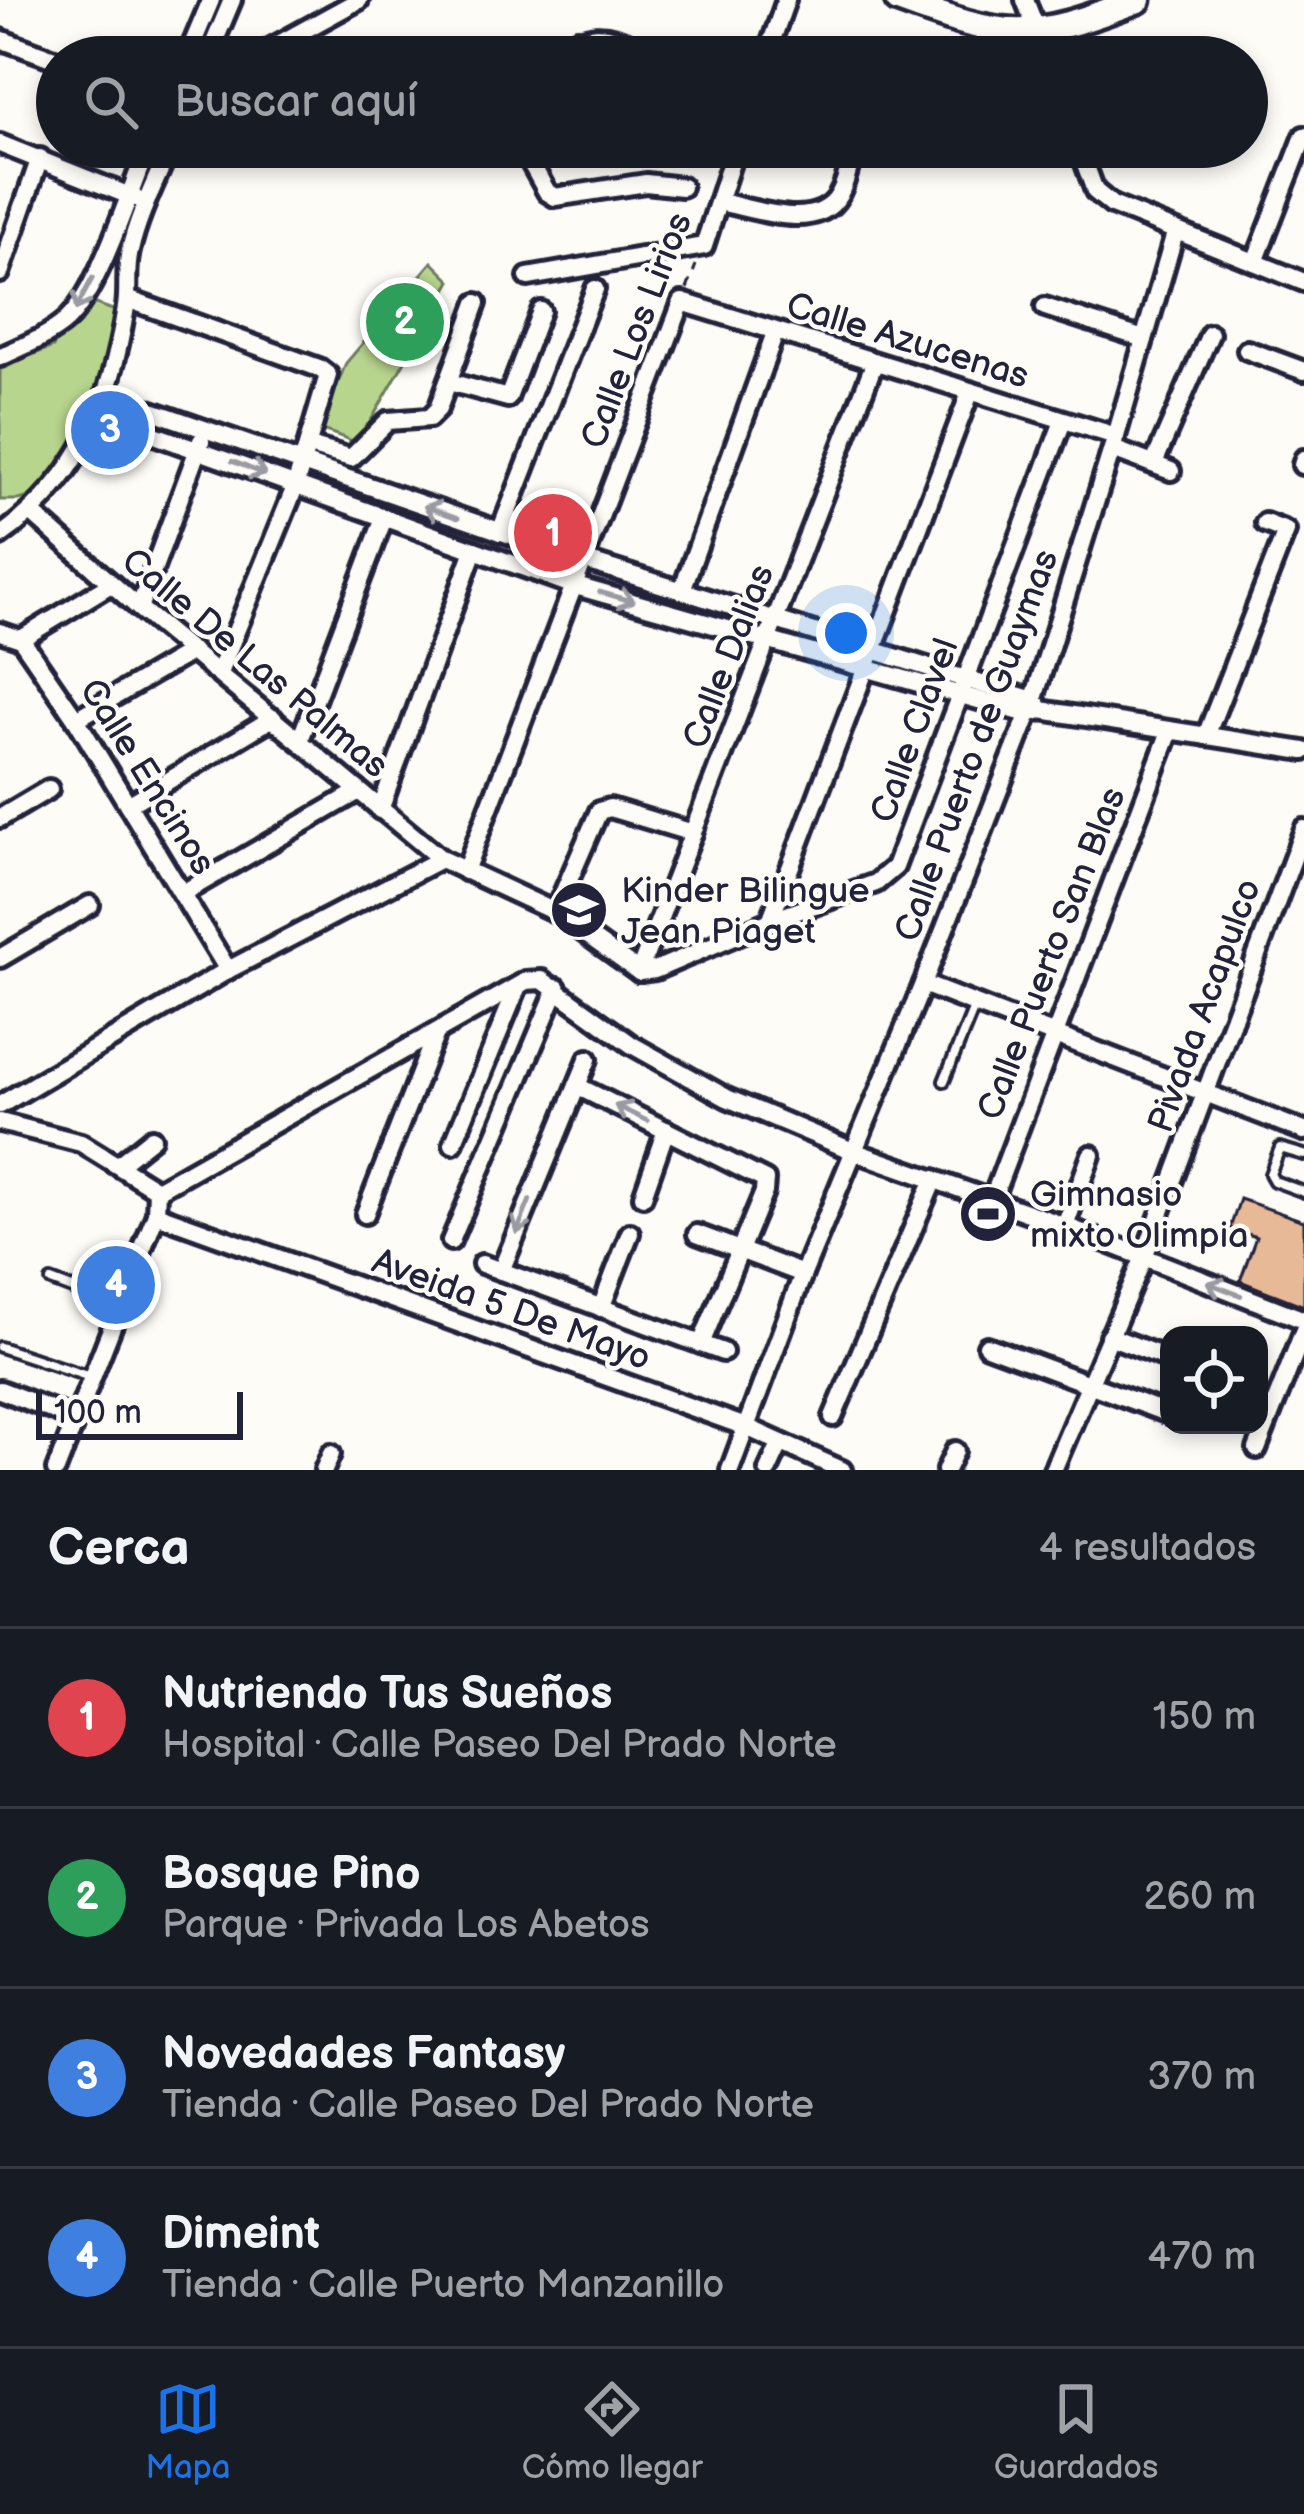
<!DOCTYPE html>
<html lang="es">
<meta charset="utf-8">
<style>
:root{--surface:#171b24;--page:#20242c;--text:#f1f3f6;--muted:#9ea1a6;--line:#363941;--accent:#1a73e8}
body{margin:0;font-family:"Balsamiq Sans",sans-serif;background:var(--page);color:var(--text)}
.controls{position:absolute;right:36px;bottom:36px;display:grid;overflow:hidden;border-radius:24px;box-shadow:0 6px 18px #0003}
.controls button{width:108px;height:108px;display:grid;place-items:center;padding:0;border:0;border-bottom:3px solid var(--line);background:var(--surface);color:var(--text);font:60px sans-serif}
.scale{position:absolute;left:36px;bottom:30px;width:207px;box-sizing:border-box;padding-left:12px;border:6px solid #22223b;border-top:0;font-size:33px;line-height:42px;white-space:nowrap;color:#22223b;-webkit-text-stroke:9px #fdfcf7;paint-order:stroke}
.you{position:absolute;left:846px;top:633px;width:42px;height:42px;margin:-30px;border:9px solid #fff;border-radius:50%;background:#1a73e8;box-shadow:0 0 0 18px #1a73e833}
.badge{display:grid;place-items:center;width:78px;height:78px;border-radius:50%;background:var(--accent);color:#fff;font-size:39px;font-weight:700}
.pin{position:absolute;translate:-50% -50%;border:6px solid #fff;box-shadow:0 3px 12px #0006}
.list{margin:0;padding:0;list-style:none}
h2{display:flex;justify-content:space-between;align-items:center;height:156px;margin:0;padding:0 48px;font-size:51px}
h2 small{font-size:39px;font-weight:400;color:var(--muted)}
.list li{display:grid;grid-template-columns:78px 1fr auto;gap:36px;align-items:center;box-sizing:border-box;height:180px;padding:0 48px;border-top:3px solid var(--line)}
.list b{display:block;font-size:45px;white-space:nowrap}
.list p{margin:0;font-size:39px;white-space:nowrap;color:var(--muted)}
.list em{font-size:39px;font-style:normal;color:var(--muted)}
.icon{flex:none;width:66px;height:66px;fill:none;stroke:currentColor;stroke-width:2;stroke-linecap:round;stroke-linejoin:round}
.map{position:relative;flex:none;width:1304px;height:1470px;overflow:hidden}
.search{position:absolute;background:var(--surface);box-shadow:0 6px 18px #0003;left:36px;right:36px;top:36px;height:132px;display:flex;align-items:center;gap:30px;box-sizing:border-box;padding:0 42px;border-radius:66px;color:var(--muted);font-size:45px}
.sheet{height:876px;background:var(--surface)}
nav{display:flex;justify-content:space-around;align-items:center;box-sizing:border-box;height:168px;border-top:3px solid var(--line);background:var(--surface);font-size:33px;color:var(--muted)}
nav a{display:grid;justify-items:center;gap:6px}
nav .on{color:var(--accent)}
.map>svg:first-child{display:block}
.green{fill:#b8d58e;stroke:#6d7c64;stroke-width:3}
.building{fill:#e7b997;stroke:#22223b;stroke-width:3}
.lines{fill:none;stroke-linecap:round;stroke-linejoin:round}
.lane-casing{stroke:#22223b;stroke-width:16}
.street-casing{stroke:#22223b;stroke-width:26}
.secondary-casing{stroke:#22223b;stroke-width:33}
.path{stroke:#22223b;stroke-width:3;stroke-dasharray:9 9;stroke-linecap:butt}
.lane{stroke:#fdfcf7;stroke-width:8}
.street{stroke:#fdfcf7;stroke-width:16}
.secondary{stroke:#fdfcf7;stroke-width:24}
.oneway{stroke:#9a9aa2}
.labels{text-anchor:middle;stroke-width:9;stroke-linejoin:round;paint-order:stroke}
.street-label{font-size:36px;fill:#22223b;stroke:#fdfcf7}
.poi-label{font-size:36px;fill:#22223b;stroke:#fdfcf7;text-anchor:start}
</style>
<div class="map">
<svg width="1304" height="1470" viewBox="0 0 1304 1470">
<rect width="100%" height="100%" fill="#fdfcf7"/>
<filter id="ink" filterUnits="userSpaceOnUse"><feTurbulence type="fractalNoise" baseFrequency=".00833" numOctaves="2"/><feDisplacementMap in="SourceGraphic" scale="24" xChannelSelector="R" yChannelSelector="G"/><feConvolveMatrix kernelMatrix="1 2 1 2 8 2 1 2 1" color-interpolation-filters="sRGB"/></filter>
<g filter="url(#ink)">
<!-- green -->
<g class="green">
<path d="M 432,262 L 451,281 L 358,443 L 320,429 L 346,363 Z"/>
<path d="M 85,300 L 124,314 L 110,376 L 53,490 L 19,500 L 0,500 L 0,367 L 53,347 Z"/>
</g>
<!-- building -->
<path class="building" d="M 1240,1199 L 1304,1221 L 1304,1306 L 1240,1281 L 1256,1237 L 1230,1228 Z"/>
<g class="lines">
<!-- lane casing -->
<g class="lane-casing">
<g id="lane">
<path d="M 944,1081 L 975,1005"/>
<path d="M 1304,1155 L 1280,1148 L 1270,1174 L 1274,1181 L 1304,1192"/>
<path d="M 51,1281 L 117,1306"/>
<path d="M 0,1347 L 90,1377"/>
</g>
</g>
<!-- street casing -->
<g class="street-casing">
<g id="street">
<path d="M 1025,0 L 1047,57"/>
<path d="M 0,39 L 57,60"/>
<path d="M 578,39 L 587,57"/>
<path d="M 187,57 L 211,0"/>
<path d="M 208,57 L 232,0"/>
<path d="M 255,57 L 359,0"/>
<path d="M 546,57 C 604,24 603,35 662,57"/>
<path d="M 766,57 L 786,0"/>
<path d="M 0,144 L 135,198"/>
<path d="M 522,147 L 547,192 L 555,197 L 646,183 L 682,187"/>
<path d="M 1079,147 L 1095,191 L 1112,205 L 1304,282"/>
<path d="M 719,202 C 753,208 817,234 839,195 C 847,181 850,162 854,147"/>
<path d="M 1255,262 L 1304,136"/>
<path d="M 0,273 L 40,158"/>
<path d="M 528,277 L 704,246 L 736,147"/>
<path d="M 127,299 L 319,368 L 328,375 L 295,487 L 219,673"/>
<path d="M 1045,307 L 1144,339"/>
<path d="M 1247,350 L 1304,371"/>
<path d="M 0,357 C 23,346 48,337 67,320 C 100,288 129,192 148,147"/>
<path d="M 449,382 L 508,398 L 541,311"/>
<path d="M 106,395 L 583,560 L 1033,700 L 1038,705"/>
<path d="M 99,415 L 572,585 L 1028,714 L 1041,710 L 1304,751"/>
<path d="M 309,446 L 351,458 L 388,421 L 429,418 L 438,409 L 477,303"/>
<path d="M 1113,449 L 1171,471"/>
<path d="M 1154,463 L 1210,334"/>
<path d="M 1302,465 L 1304,459"/>
<path d="M 32,513 L 139,608 L 441,859 L 555,912 L 639,972"/>
<path d="M 500,532 L 595,289"/>
<path d="M 0,536 C 81,479 111,402 126,307 C 129,288 125,270 130,251 C 138,215 156,181 170,147"/>
<path d="M 682,590 L 775,333"/>
<path d="M 139,608 L 201,441"/>
<path d="M 0,632 L 21,639 L 76,719 L 228,970"/>
<path d="M 21,639 L 111,584"/>
<path d="M 76,719 L 192,651"/>
<path d="M 1206,736 L 1286,531 L 1265,523"/>
<path d="M 300,740 L 384,518"/>
<path d="M 128,805 L 273,718"/>
<path d="M 380,810 L 474,550"/>
<path d="M 0,818 L 49,789"/>
<path d="M 465,871 L 682,302 L 1116,436"/>
<path d="M 183,893 L 359,791"/>
<path d="M 555,912 L 599,811 L 610,808 L 693,833"/>
<path d="M 770,921 L 970,393"/>
<path d="M 0,958 L 90,905"/>
<path d="M 639,972 L 655,970 L 770,921 L 876,883 L 895,867 L 1063,421"/>
<path d="M 639,972 L 874,364"/>
<path d="M 923,984 L 1304,1131"/>
<path d="M 577,1086 L 765,1180 L 764,1192 L 701,1344"/>
<path d="M 0,1105 L 228,970 L 441,859"/>
<path d="M 0,1122 L 81,1143 L 157,1190"/>
<path d="M 453,1144 L 518,986"/>
<path d="M 118,1165 L 152,1138"/>
<path d="M 157,1190 L 526,981 L 542,980 L 632,1045 L 727,1098 L 853,1151 L 1065,1226 L 1304,1320"/>
<path d="M 643,1196 L 666,1130"/>
<path d="M 992,1200 L 1170,731"/>
<path d="M 156,1214 L 746,1427 L 842,1470"/>
<path d="M 365,1214 L 436,1033"/>
<path d="M 1065,1226 L 1091,1155"/>
<path d="M 697,1234 L 803,1274"/>
<path d="M 451,1241 L 557,988"/>
<path d="M 482,1264 L 723,1352"/>
<path d="M 501,1271 L 588,1059"/>
<path d="M 601,1308 L 630,1233"/>
<path d="M 1109,1336 L 1169,1359"/>
<path d="M 987,1346 L 1169,1414"/>
<path d="M 0,1390 L 75,1419"/>
<path d="M 833,1417 L 934,1179"/>
<path d="M 1257,1449 L 1304,1330"/>
<path d="M 56,1470 L 156,1214 L 157,1190"/>
<path d="M 324,1470 L 331,1454"/>
<path d="M 730,1470 L 803,1274 L 923,984 L 1031,708 L 1116,436 L 1175,233"/>
<path d="M 768,1470 L 780,1444"/>
<path d="M 946,1470 L 955,1451"/>
<path d="M 1053,1470 L 1144,1257 L 1304,829"/>
</g>
</g>
<!-- secondary casing -->
<g class="secondary-casing">
<path id="secondary" d="M 898,0 C 1010,41 1027,42 1138,0"/>
</g>
<!-- path -->
<path class="path" d="M 687,289 L 696,265"/>
<!-- lane -->
<use href="#lane" class="lane"/>
<!-- street -->
<use href="#street" class="street"/>
<!-- secondary -->
<use href="#secondary" class="secondary"/>
</g>
<!-- one-way arrows -->
<defs><path id="oneway-shaft" d="M-6 0H5M1.5-3L5.5 0L1.5 3" fill="none" stroke-width="1.6" stroke-linecap="round" stroke-linejoin="round" transform="scale(3)"/></defs>
<g class="oneway">
<use href="#oneway-shaft" transform="translate(84 294) rotate(118)"/>
<use href="#oneway-shaft" transform="translate(249 468) rotate(22)"/>
<use href="#oneway-shaft" transform="translate(441 512) rotate(-161)"/>
<use href="#oneway-shaft" transform="translate(617 597) rotate(16)"/>
<use href="#oneway-shaft" transform="translate(631 1113) rotate(-154)"/>
<use href="#oneway-shaft" transform="translate(523 1217) rotate(112)"/>
<use href="#oneway-shaft" transform="translate(1224 1289) rotate(-159)"/>
</g>
</g>
<!-- icons -->
<defs>
<g id="school-disc" transform="scale(3)"><circle r="9.5" fill="#22223b" stroke="#fdfcf7"/><path d="M0-5L7-2L0 1L-7-2ZM-4 1L0 2.5L4 1V4Q0 6-4 4Z" fill="#fff"/></g>
<g id="stadium-disc" transform="scale(3)"><circle r="9.5" fill="#22223b" stroke="#fdfcf7"/><path d="M0-5a6.5 5 0 1 0 0 10a6.5 5 0 1 0 0-10ZM-3.5-1.8h7v3.6h-7Z" fill="#fff"/></g>
</defs>
<g fill-rule="evenodd">
<use href="#school-disc" x="579" y="910"/>
<use href="#stadium-disc" x="988" y="1214"/>
</g>
<g class="labels">
<!-- street labels -->
<g class="street-label">
<text transform="translate(635 330) rotate(-69)" y="13">Calle Los Lirios</text>
<text transform="translate(908 339) rotate(17)" y="13">Calle Azucenas</text>
<text transform="translate(727 656) rotate(-69)" y="13">Calle Dalias</text>
<text transform="translate(256 662) rotate(40)" y="13">Calle De Las Palmas</text>
<text transform="translate(913 730) rotate(-70)" y="13">Calle Clavel</text>
<text transform="translate(975 745) rotate(-70)" y="13">Calle Puerto de Guaymas</text>
<text transform="translate(149 776) rotate(58)" y="13">Calle Encinos</text>
<text transform="translate(1050 953) rotate(-69)" y="13">Calle Puerto San Blas</text>
<text transform="translate(1203 1005) rotate(-70)" y="13">Pivada Acapulco</text>
<text transform="translate(512 1308) rotate(20)" y="13">Aveida 5 De Mayo</text>
</g>
<!-- poi labels -->
<g class="poi-label">
<text x="621" y="902">Kinder Bilingue<tspan x="621" dy="41">Jean Piaget</tspan></text>
<text x="1030" y="1206">Gimnasio<tspan x="1030" dy="41">mixto Olimpia</tspan></text>
</g>
</g>
</svg>
<div class="controls">
<button><svg class="icon" aria-label="locate" viewBox="0 0 24 24"><circle cx="12" cy="12" r="6"/><path d="M12 2v4M12 18v4M2 12h4M18 12h4"/></svg></button>
</div>
<div class="scale">100 m</div>
<div class="you"></div>
<div class="pin badge" style="left:553px;top:533px;background:#e0444e">1</div>
<div class="pin badge" style="left:405px;top:322px;background:#2e9e5b">2</div>
<div class="pin badge" style="left:110px;top:430px;background:#3f7fe0">3</div>
<div class="pin badge" style="left:116px;top:1285px;background:#3f7fe0">4</div>
<div class="search"><svg class="icon" aria-label="search" viewBox="0 0 24 24"><circle cx="10" cy="10" r="6"/><path d="M15 15l6 6"/></svg>Buscar aquí</div>
</div>
<section class="sheet">
<h2>Cerca<small>4 resultados</small></h2>
<ul class="list">
<li><span class="badge" style="background:#e0444e">1</span><div><b>Nutriendo Tus Sueños</b><p>Hospital · Calle Paseo Del Prado Norte</p></div><em>150 m</em></li>
<li><span class="badge" style="background:#2e9e5b">2</span><div><b>Bosque Pino</b><p>Parque · Privada Los Abetos</p></div><em>260 m</em></li>
<li><span class="badge" style="background:#3f7fe0">3</span><div><b>Novedades Fantasy</b><p>Tienda · Calle Paseo Del Prado Norte</p></div><em>370 m</em></li>
<li><span class="badge" style="background:#3f7fe0">4</span><div><b>Dimeint</b><p>Tienda · Calle Puerto Manzanillo</p></div><em>470 m</em></li>
</ul>
</section>
<nav>
<a class="on"><svg class="icon" aria-label="map" viewBox="0 0 24 24"><path d="M3 6l6-2 6 2 6-2v14l-6 2-6-2-6 2zM9 4v14M15 6v14"/></svg>Mapa</a>
<a><svg class="icon" aria-label="directions" viewBox="0 0 24 24"><path d="M12 3l9 9-9 9-9-9zM9 14v-3h6M13 9l2 2-2 2"/></svg>Cómo llegar</a>
<a><svg class="icon" aria-label="saved" viewBox="0 0 24 24"><path d="M7 4h10v16l-5-4-5 4z"/></svg>Guardados</a>
</nav>
